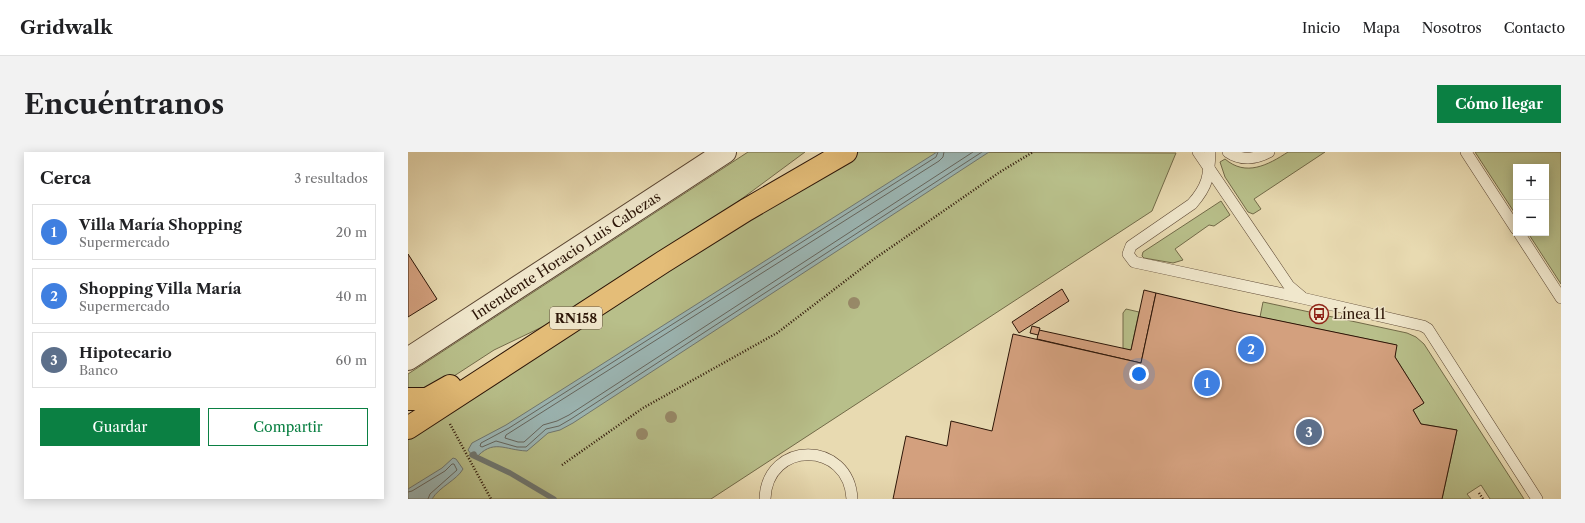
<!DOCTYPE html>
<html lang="es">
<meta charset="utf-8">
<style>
:root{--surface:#fff;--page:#f2f2f2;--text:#202124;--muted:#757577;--line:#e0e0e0;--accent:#0b8043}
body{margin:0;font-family:"Libre Caslon Text",serif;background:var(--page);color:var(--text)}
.controls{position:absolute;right:12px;top:12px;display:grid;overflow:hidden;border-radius:0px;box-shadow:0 2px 10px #0003}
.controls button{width:36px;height:36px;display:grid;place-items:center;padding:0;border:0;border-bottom:1px solid var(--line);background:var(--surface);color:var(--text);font:20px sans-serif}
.you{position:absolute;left:731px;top:222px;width:14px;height:14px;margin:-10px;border:3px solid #fff;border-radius:50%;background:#1a73e8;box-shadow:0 0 0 6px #1a73e833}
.badge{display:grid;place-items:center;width:26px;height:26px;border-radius:50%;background:var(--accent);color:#fff;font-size:13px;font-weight:700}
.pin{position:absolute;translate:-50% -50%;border:2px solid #fff;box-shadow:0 1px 4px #0006}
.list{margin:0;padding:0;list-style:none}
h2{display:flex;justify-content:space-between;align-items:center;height:52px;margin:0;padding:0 16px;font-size:17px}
h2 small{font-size:13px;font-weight:400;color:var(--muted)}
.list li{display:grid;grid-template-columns:26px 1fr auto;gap:12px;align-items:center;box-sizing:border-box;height:56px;margin:0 8px 8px;padding:0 8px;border:1px solid var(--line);border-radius:0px}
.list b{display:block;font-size:15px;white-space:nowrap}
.list p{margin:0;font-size:13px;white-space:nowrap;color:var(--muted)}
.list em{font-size:13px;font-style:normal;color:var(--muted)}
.actions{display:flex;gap:8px;padding:12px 16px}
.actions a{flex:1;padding:9px 0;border:1px solid var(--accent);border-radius:0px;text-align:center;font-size:14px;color:var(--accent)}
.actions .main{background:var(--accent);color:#fff}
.map{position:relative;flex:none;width:1153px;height:347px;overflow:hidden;border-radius:0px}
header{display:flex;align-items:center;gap:24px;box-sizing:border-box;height:56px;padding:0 20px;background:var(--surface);border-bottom:1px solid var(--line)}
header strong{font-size:19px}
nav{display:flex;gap:22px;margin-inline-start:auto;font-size:14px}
.intro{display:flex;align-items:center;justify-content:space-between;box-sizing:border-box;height:96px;padding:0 24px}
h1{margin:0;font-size:28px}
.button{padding:10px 18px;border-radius:0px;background:var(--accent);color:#fff;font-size:14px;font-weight:700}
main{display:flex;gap:24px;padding:0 24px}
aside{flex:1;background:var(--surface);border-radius:0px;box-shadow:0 2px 10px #0003}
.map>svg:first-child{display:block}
.green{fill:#b8bf8a;stroke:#726a48}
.water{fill:#9cb8b7;stroke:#6f7771}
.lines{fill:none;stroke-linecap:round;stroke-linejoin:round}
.shore{stroke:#64665f;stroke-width:1}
.stream{stroke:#6f7771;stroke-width:5.5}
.building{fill:#d3a07e;stroke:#2c1507}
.lane-casing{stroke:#5b4632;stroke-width:12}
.street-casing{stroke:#5b4632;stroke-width:24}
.highway-casing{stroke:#2c1507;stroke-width:24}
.path{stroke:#2c1507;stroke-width:2.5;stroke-dasharray:1 2;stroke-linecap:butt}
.lane{stroke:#f0e7cc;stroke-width:11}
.street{stroke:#f0e7cc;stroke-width:22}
.highway{stroke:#e4bd78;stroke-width:22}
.tree{fill:#988a69}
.labels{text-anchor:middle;stroke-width:3;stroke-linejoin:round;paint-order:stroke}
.shield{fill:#f0e7cc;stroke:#675442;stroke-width:1}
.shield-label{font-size:13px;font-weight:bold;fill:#2c1507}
.street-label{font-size:14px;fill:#2c1507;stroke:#f0e7cc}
.poi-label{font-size:14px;fill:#2c1507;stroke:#f0e7cc;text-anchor:start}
</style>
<header>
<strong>Gridwalk</strong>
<nav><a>Inicio</a><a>Mapa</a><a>Nosotros</a><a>Contacto</a></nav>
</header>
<div class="intro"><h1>Encuéntranos</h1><a class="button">Cómo llegar</a></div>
<main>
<aside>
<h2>Cerca<small>3 resultados</small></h2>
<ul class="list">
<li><span class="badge" style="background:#3f7fe0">1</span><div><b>Villa María Shopping</b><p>Supermercado</p></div><em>20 m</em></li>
<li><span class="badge" style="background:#3f7fe0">2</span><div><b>Shopping Villa María</b><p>Supermercado</p></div><em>40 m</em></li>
<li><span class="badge" style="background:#5c6f8a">3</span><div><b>Hipotecario</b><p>Banco</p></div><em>60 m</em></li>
</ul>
<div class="actions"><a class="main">Guardar</a><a>Compartir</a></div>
</aside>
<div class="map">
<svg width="1153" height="347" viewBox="0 0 1153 347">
<rect width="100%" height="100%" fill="#e8dab1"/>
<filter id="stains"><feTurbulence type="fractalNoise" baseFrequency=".005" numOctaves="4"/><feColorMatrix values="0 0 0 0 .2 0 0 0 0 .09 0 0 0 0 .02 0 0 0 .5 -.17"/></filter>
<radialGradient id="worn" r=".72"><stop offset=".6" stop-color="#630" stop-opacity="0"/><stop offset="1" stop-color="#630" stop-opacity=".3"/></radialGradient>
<!-- green -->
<g class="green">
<path d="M 340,0 L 397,0 L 324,54 L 155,165 L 86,198 L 26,237 L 0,238 L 0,222 Z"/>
<path d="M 449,0 L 768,1 L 744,59 L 303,347 L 0,347 L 0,286 L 363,53 Z"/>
<path d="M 880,0 L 917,0 L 846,47 L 853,57 L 845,62 L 840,60 L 817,25 L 812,10 L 817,7 C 838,25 860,13 880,0 Z"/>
<path d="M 1067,0 L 1153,0 L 1153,132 L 1120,81 L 1138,81 L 1138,15 L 1108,15 L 1108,63 Z"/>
<path d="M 813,49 L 822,63 L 806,74 L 801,73 L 767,97 L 775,108 L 765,111 L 736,106 L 734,104 L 735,100 Z"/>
<path d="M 855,150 L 999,181 L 1008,185 L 1016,192 L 1116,347 L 1082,347 L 1073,333 L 1059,342 L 1063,347 L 1034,347 L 1049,278 L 1013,272 L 1005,258 L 1016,251 L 987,205 L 988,193 L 852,165 Z"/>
<path d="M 718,157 L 731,160 L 723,198 L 715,197 L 715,161 Z"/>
</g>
<!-- water -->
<g class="water">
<path d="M 529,0 L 581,0 L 165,271 L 152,278 L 140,281 L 119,299 C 96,298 85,286 67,307 L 60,298 L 64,291 L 98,273 Z"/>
<path d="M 45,306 L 48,307 L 55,317 C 49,328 31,335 24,347 L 0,347 L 0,337 L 34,316 Z"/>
</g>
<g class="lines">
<!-- shore -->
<g class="shore">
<path d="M 530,0 L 528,5 L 101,276 L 73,291 L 72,294 L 74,295 L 88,289 L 109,295 L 118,295 L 138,277 L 151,274 L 163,267 L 574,0"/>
<path d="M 536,0 L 535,5 L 531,9 L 98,283 L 97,286 L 110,290 L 116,290 L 135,273 L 149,269 L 161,263 L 565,0"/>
<path d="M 0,340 L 4,339 L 37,319 L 44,312 L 46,312 L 49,318 L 22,342 L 20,347"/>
</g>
<!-- stream -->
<path class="stream" d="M 66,302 L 64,303 L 102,321 L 146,347"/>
</g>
<!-- building -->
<g class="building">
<path d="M 0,102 L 29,147 L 0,165 Z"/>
<path d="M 654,137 L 661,149 L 611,181 L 604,170 Z"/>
<path d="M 736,138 L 748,141 L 733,211 L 629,187 L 631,178 L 723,198 Z"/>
<path d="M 748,141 L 829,160 L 989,193 L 987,205 L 1016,251 L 1005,258 L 1013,272 L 1049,278 L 1034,347 L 485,347 L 498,284 L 539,294 L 543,269 L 584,279 L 605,182 L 733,211 Z"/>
<path d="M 624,174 L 632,176 L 630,183 L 622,181 Z"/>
</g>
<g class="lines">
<!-- lane casing -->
<g class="lane-casing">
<g id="lane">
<path d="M 790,0 L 881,134 L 894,145"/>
<path d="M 802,0 C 801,24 800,34 784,52 L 723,94 L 720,102 L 726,110 L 894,146 L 1015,174 L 1020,177 L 1129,347"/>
<path d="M 820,0 C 833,9 848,7 861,0"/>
<path d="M 1058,0 L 1108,77"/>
<path d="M 1111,81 L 1153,146"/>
<path d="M 357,347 C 359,288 441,288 444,347"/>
</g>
</g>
<!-- street casing -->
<g class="street-casing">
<g id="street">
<path id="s1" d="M 0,207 L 317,0"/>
</g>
</g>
<!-- highway casing -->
<g class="highway-casing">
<g id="highway">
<path d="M 0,247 L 19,247 L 42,234"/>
<path d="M 0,276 L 255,110 L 338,58 L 438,0"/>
</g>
</g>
<!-- path -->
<g class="path">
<path d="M 42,272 L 83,347"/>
<path d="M 154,313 L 235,256 L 369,181 L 466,107 L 592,20 L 625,0"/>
<path d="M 1071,341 L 1075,347"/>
</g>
<!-- lane -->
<use href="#lane" class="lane"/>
<!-- street -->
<use href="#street" class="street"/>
<!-- highway -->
<use href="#highway" class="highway"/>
</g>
<!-- trees -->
<g class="tree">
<circle cx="446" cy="151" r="6"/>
<circle cx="263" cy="265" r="6"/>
<circle cx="234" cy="282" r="6"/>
</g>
<!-- icons -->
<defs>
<g id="bus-ring" transform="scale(1)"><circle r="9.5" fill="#f0e7cc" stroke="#8f2418" stroke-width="1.5"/><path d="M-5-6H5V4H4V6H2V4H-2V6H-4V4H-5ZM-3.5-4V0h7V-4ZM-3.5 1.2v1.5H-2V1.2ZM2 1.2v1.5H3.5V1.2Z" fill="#8f2418"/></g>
</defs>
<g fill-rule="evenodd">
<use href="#bus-ring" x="911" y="162"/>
</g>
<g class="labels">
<!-- shield labels -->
<rect class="shield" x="142" y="155" width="52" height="22" rx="3"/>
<g class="shield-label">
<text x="168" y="171">RN158</text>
</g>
<!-- street labels -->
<g class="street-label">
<text dy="5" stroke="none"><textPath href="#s1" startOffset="189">Intendente Horacio Luis Cabezas</textPath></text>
</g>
<!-- poi labels -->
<g class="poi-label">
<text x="925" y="167">Línea 11</text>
</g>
</g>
<rect width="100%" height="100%" filter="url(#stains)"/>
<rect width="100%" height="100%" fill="url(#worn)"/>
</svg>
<div class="controls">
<button>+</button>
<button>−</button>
</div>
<div class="you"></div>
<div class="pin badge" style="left:799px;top:231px;background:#3f7fe0">1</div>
<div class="pin badge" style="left:843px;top:197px;background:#3f7fe0">2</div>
<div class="pin badge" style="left:901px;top:280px;background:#5c6f8a">3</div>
</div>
</main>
